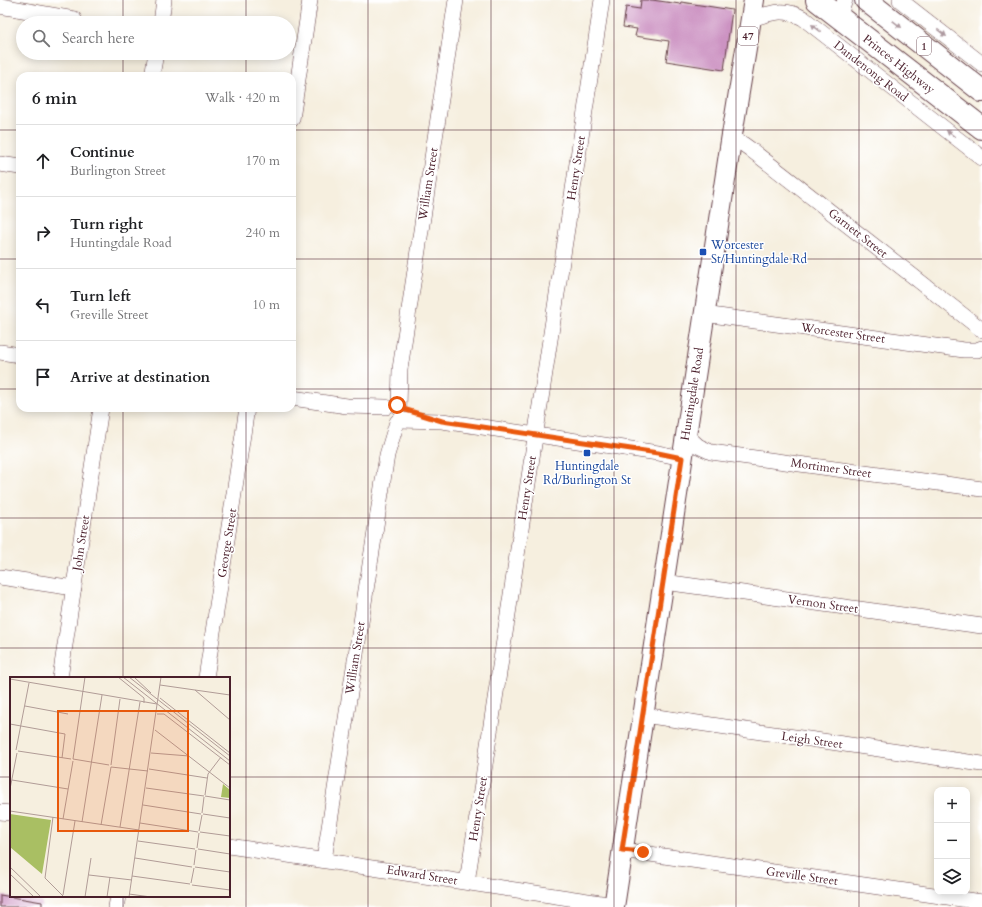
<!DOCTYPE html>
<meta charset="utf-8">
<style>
:root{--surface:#fff;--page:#f6f6f6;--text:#202124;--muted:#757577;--line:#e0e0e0}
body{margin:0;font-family:Cardo,serif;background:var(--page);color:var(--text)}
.controls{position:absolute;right:12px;bottom:12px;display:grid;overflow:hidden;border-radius:8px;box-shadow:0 2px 10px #0003}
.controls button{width:36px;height:36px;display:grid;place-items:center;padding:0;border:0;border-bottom:1px solid var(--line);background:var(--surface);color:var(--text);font:20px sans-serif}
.stop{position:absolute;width:12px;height:12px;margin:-9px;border:3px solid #ea580c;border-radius:50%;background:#fff}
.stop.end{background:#ea580c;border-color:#fff;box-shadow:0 1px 4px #0008}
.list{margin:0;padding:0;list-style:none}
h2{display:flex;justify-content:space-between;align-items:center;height:52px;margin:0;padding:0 16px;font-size:17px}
h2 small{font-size:13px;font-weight:400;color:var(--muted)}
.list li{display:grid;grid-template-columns:26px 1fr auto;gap:12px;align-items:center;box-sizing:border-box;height:72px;padding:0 16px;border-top:1px solid var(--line)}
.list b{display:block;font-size:15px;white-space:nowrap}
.list p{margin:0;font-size:13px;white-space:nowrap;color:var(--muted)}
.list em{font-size:13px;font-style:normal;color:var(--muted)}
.icon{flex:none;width:22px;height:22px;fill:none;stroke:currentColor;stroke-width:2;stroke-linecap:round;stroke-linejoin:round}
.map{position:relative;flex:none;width:982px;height:907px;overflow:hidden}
.search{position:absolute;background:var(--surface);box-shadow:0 2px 10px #0003;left:16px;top:16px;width:280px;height:44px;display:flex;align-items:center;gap:10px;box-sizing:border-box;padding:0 14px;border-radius:22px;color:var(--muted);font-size:15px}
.panel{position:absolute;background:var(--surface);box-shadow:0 2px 10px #0003;left:16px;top:72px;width:280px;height:340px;border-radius:12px}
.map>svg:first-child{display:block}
.building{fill:#cc93c2}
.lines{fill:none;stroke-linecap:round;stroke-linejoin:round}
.minor-casing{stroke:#643e46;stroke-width:16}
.major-casing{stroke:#643e46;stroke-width:22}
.highway-casing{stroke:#643e46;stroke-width:24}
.minor{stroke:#fff;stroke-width:15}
.major{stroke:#fff;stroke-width:20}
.highway{stroke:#fff;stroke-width:22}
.oneway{fill:#ae9aa0}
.route{stroke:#ea580c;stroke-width:5}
.grid{fill:none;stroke:#4a1f2b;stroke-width:1;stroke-opacity:0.55}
.transit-dot{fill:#1a4fb4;stroke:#fff;stroke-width:1.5}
.labels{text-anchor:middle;stroke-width:3;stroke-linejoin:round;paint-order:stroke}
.shield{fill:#fff;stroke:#80626b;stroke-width:1}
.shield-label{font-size:11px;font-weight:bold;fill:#4a1f2b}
.street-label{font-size:12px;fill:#4a1f2b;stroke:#fff}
.transit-label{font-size:12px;fill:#164399;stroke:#fff;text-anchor:start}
.inset-road{fill:none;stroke:#b19c97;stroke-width:1}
.view{fill:#e8590c;fill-opacity:0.15;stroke:#e8590c;stroke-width:2}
.inset-edge{fill:none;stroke:#4a1f2b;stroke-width:2}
</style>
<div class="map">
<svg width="982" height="907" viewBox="0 0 982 907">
<rect width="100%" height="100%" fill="#fff"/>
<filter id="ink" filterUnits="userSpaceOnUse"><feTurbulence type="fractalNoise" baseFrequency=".025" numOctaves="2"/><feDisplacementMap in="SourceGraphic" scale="8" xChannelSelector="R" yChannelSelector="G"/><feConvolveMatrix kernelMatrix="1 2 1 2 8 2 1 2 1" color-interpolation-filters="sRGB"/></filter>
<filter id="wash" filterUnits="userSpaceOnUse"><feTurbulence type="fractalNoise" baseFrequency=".012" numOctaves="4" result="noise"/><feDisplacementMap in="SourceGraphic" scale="16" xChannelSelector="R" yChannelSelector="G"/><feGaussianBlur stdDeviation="0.9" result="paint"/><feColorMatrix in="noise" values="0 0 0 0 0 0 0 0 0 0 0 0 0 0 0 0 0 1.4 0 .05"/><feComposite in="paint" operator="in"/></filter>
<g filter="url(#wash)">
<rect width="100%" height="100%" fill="#f6efdf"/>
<g id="blocks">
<!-- building -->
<g class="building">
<path d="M 641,0 L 652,0 L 680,4 L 681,2 L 732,10 L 724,70 L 666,61 L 669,41 L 635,36 L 637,29 L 623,27 L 626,7 L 640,9 Z"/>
<path d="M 0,895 L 42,902 L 42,907 L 0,907 Z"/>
</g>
</g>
</g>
<g filter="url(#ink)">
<use href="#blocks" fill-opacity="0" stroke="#643e46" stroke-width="1"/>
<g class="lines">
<!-- minor casing -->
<g class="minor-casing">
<g id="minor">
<path d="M 900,0 L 982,64"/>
<path d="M 0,6 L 74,19"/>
<path d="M 840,18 L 841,12 L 845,0"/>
<path d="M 751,19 C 771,13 783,7 803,18 L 982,158"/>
<path d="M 161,23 L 164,0"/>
<path d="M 152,76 L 156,53"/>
<path d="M 292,119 L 310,0"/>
<path d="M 731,141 L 743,144 L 750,149 L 982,330"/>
<path d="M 0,164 L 20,167"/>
<path d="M 704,314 L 964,350 L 977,350 L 982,348"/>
<path d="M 0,352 L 20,355"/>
<path d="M 292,398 L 347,406 L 386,407"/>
<path d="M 399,407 L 400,369 L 456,0"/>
<path d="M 399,420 L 442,421 L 658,453 L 682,458"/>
<path d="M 686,435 L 698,446 L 711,452 L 982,489"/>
<path d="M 0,577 L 74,588"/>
<path d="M 664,582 L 982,626"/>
<path d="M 60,678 L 101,408"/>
<path d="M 206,678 L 247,408"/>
<path d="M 643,715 L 982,764"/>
<path d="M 0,812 L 11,813"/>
<path d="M 229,846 L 614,905"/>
<path d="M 622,850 L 982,902"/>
<path d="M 324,860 L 387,455 L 397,422"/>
<path d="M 467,882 L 602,0"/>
<path d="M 116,907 L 118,896"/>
</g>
</g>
<!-- major casing -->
<g class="major-casing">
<path id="major" d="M 614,907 L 731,141 L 754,0"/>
</g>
<!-- highway casing -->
<g class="highway-casing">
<g id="highway">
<path d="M 817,0 L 982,128"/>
<path d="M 866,0 L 982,91"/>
</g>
</g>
<!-- minor -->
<use href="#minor" class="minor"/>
<!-- major -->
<use href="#major" class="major"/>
<!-- highway -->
<use href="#highway" class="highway"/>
</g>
<!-- one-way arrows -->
<defs><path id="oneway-solid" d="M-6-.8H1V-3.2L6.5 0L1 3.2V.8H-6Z"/></defs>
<g class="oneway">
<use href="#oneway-solid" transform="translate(897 24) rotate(38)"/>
<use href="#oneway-solid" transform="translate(816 28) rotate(-142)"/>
<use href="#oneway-solid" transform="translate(942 33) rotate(38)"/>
<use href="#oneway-solid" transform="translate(951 134) rotate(-142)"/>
</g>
</g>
<g class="lines" filter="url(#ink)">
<!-- route -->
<path class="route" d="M 397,405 L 400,408 L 442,421 L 658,453 L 682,458 L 622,850 L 643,852"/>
</g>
<!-- grid -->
<path class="grid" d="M 123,0 L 123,23M 246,0 L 246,23M 368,0 L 368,907M 491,0 L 491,907M 614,0 L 614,907M 736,0 L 736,907M 859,0 L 859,907M 123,53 L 123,76M 246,53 L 246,76M 0,130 L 20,130M 292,130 L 982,130M 0,259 L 20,259M 292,259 L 982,259M 0,389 L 20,389M 292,389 L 982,389M 123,408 L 123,678M 246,408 L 246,907M 0,518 L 982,518M 0,648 L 982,648M 0,777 L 11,777M 229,777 L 982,777M 123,896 L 123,907"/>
<!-- markers -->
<g class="transit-dot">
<rect x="699" y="248" width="8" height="8" rx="2"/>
<rect x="583" y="449" width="8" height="8" rx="2"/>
</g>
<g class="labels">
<!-- shield labels -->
<g class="shield">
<rect x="738" y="27" width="20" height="18" rx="3"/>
<rect x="917" y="37" width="14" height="18" rx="3"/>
</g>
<g class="shield-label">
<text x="748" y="40">47</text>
<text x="924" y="50">1</text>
</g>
<!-- street labels -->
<g class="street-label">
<text transform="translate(899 64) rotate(38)" y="4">Princes Highway</text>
<text transform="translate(871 71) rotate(38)" y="4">Dandenong Road</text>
<text transform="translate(576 168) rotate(-81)" y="4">Henry Street</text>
<text transform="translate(428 184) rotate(-81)" y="4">William Street</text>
<text transform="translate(858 233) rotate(38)" y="4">Garnett Street</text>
<text transform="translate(843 333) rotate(8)" y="4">Worcester Street</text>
<text transform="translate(692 394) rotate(-81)" y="4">Huntingdale Road</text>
<text transform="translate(831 468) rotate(8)" y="4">Mortimer Street</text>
<text transform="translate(527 488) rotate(-81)" y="4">Henry Street</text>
<text transform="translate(81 543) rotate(-81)" y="4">John Street</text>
<text transform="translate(227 543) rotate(-81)" y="4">George Street</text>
<text transform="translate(823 604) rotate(8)" y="4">Vernon Street</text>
<text transform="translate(355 658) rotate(-81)" y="4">William Street</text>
<text transform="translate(812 740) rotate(8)" y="4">Leigh Street</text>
<text transform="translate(478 809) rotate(-81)" y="4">Henry Street</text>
<text transform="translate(422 875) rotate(9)" y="4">Edward Street</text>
<text transform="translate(802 876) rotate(8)" y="4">Greville Street</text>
</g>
<!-- transit labels -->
<g class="transit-label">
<text x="711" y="249">Worcester<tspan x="711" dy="14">St/Huntingdale Rd</tspan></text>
<text x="587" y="470" text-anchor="middle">Huntingdale<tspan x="587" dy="14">Rd/Burlington St</tspan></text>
</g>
</g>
<!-- overview -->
<g transform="translate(10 677)">
<rect width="220" height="220" fill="#f6efdf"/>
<path d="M 213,107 L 220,113 L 220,121 L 211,120 ZM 0,137 L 41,143 L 32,197 L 0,170 Z" fill="#a9bf63"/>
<path class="inset-road" d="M 108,0 L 134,21 L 134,26M 113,0 L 220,84M 119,0 L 220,79M 124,0 L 141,16M 0,2 L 147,27M 150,8 L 220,18M 185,13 L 220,43M 150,21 L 220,76M 15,29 L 58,37M 147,37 L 154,37 L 220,88M 0,47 L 55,57 L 52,81M 145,53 L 220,111M 6,73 L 19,6M 8,74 L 61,82M 141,76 L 179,79M 63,82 L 75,0M 63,82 L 99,88M 101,88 L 110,22M 101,90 L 138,94M 139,92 L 197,101M 2,103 L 58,112M 136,111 L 194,119M 0,112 L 7,76M 195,118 L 198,97 L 211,80M 195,119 L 220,123M 133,128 L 191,137M 0,134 L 129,153M 192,136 L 194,120M 193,137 L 220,141M 43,140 L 35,201 L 54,220M 53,142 L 63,84M 72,145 L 92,18M 130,146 L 188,155M 91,148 L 101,90M 110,150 L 130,25M 189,154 L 192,138M 190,155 L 220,159M 128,164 L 185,172M 187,171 L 189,156M 188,172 L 220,177M 125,181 L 182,190M 184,188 L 186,173M 0,190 L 31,220M 185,190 L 220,195M 0,197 L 24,220M 79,198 L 122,203M 122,199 L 180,207M 181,206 L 184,191M 182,208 L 220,213M 119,217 L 141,220M 53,218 L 65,144M 75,220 L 81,181M 97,220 L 100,200M 119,220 L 151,0"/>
<path class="view" d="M 48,34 L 178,34 L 178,154 L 48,154 Z"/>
<rect width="220" height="220" class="inset-edge"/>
</g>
</svg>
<div class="controls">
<button>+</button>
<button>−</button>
<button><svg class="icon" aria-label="layers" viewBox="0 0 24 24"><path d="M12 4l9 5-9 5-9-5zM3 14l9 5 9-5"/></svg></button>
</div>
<div class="stop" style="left:397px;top:405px"></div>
<div class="stop end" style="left:643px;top:852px"></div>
<div class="search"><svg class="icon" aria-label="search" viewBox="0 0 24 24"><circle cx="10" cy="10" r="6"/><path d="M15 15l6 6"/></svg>Search here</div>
<section class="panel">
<h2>6 min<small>Walk · 420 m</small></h2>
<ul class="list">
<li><svg class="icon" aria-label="ahead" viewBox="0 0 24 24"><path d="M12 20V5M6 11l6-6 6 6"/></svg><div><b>Continue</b><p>Burlington Street</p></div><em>170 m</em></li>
<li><svg class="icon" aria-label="right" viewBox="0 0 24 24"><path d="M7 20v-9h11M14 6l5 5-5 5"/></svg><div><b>Turn right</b><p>Huntingdale Road</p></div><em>240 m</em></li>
<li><svg class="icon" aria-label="left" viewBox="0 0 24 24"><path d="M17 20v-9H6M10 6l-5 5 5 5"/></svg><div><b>Turn left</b><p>Greville Street</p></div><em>10 m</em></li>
<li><svg class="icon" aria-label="arrive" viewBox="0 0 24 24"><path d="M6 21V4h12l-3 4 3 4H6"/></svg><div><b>Arrive at destination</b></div></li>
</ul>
</section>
</div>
